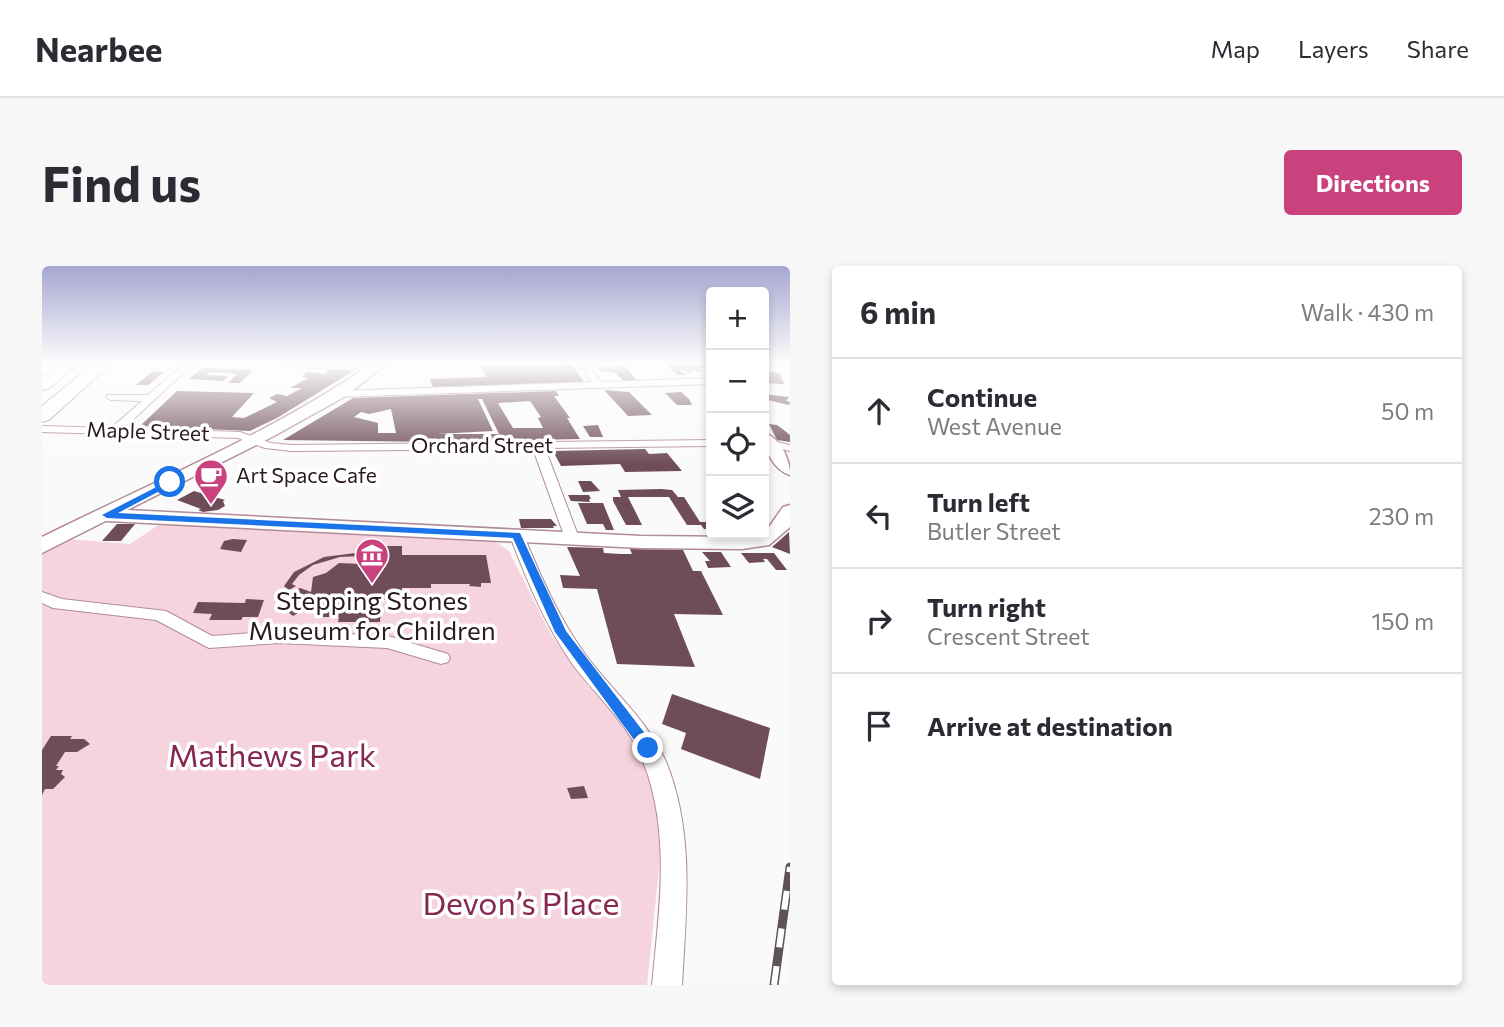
<!DOCTYPE html>
<meta charset="utf-8">
<style>
:root{--surface:#fff;--page:#f7f7f7;--text:#2b2b33;--muted:#7c7c81;--line:#e1e1e2;--accent:#c9417d}
body{margin:0;font-family:Commissioner,sans-serif;background:var(--page);color:var(--text)}
.controls{position:absolute;right:21px;top:21px;display:grid;overflow:hidden;border-radius:7px;box-shadow:0 4px 10px #0003}
.controls button{width:63px;height:63px;display:grid;place-items:center;padding:0;border:0;border-bottom:2px solid var(--line);background:var(--surface);color:var(--text);font:35px sans-serif}
.stop{position:absolute;width:21px;height:21px;margin:-16px;border:5px solid #1a73e8;border-radius:50%;background:#fff}
.stop.end{background:#1a73e8;border-color:#fff;box-shadow:0 2px 7px #0008}
.list{margin:0;padding:0;list-style:none}
h2{display:flex;justify-content:space-between;align-items:center;height:91px;margin:0;padding:0 28px;font-size:30px}
h2 small{font-size:23px;font-weight:400;color:var(--muted)}
.list li{display:grid;grid-template-columns:46px 1fr auto;gap:21px;align-items:center;box-sizing:border-box;height:105px;padding:0 28px;border-top:2px solid var(--line)}
.list b{display:block;font-size:26px;white-space:nowrap}
.list p{margin:0;font-size:23px;white-space:nowrap;color:var(--muted)}
.list em{font-size:23px;font-style:normal;color:var(--muted)}
.icon{flex:none;width:38px;height:38px;fill:none;stroke:currentColor;stroke-width:2;stroke-linecap:round;stroke-linejoin:round}
.map{position:relative;flex:none;width:748px;height:719px;overflow:hidden;border-radius:7px}
header{display:flex;align-items:center;gap:42px;box-sizing:border-box;height:98px;padding:0 35px;background:var(--surface);border-bottom:2px solid var(--line)}
header strong{font-size:33px}
nav{display:flex;gap:38px;margin-inline-start:auto;font-size:24px}
.intro{display:flex;align-items:center;justify-content:space-between;box-sizing:border-box;height:168px;padding:0 42px}
h1{margin:0;font-size:49px}
.button{padding:18px 32px;border-radius:7px;background:var(--accent);color:#fff;font-size:24px;font-weight:700}
main{display:flex;gap:42px;padding:0 42px}
aside{flex:1;background:var(--surface);border-radius:7px;box-shadow:0 4px 10px #0003}
.map>svg:first-child{display:block}
.green{fill:#f6d4de}
.building{fill:#6e4d58;fill-rule:evenodd}
.lines{fill:none;stroke-linecap:round;stroke-linejoin:round}
.minor-casing{stroke:#b18b97;stroke-width:2}
.secondary-casing{stroke:#b18b97;stroke-width:3}
.primary-casing{stroke:#b18b97;stroke-width:3}
.motorway-casing{stroke:#b18b97;stroke-width:2}
.minor{fill:#fff;fill-rule:evenodd}
.secondary{fill:#fff;fill-rule:evenodd}
.primary{fill:#fff;fill-rule:evenodd}
.motorway{fill:#fff;fill-rule:evenodd}
.rail-casing{stroke:#5d5356;stroke-width:9}
.rail{stroke:#fff;stroke-width:6;stroke-dasharray:19;stroke-linecap:butt}
.route{fill:#1a73e8}
.labels{text-anchor:middle;stroke-width:7;stroke-linejoin:round;paint-order:stroke}
.far-street-label{font-size:21px;fill:#281a1f;stroke:#fff}
.far-poi-label{font-size:21px;fill:#281a1f;stroke:#fff;text-anchor:start}
.poi-label{font-size:26px;fill:#281a1f;stroke:#fff}
.near-park-label{font-size:32px;fill:#862851;stroke:#fff}
</style>
<header>
<strong>Nearbee</strong>
<nav><a>Map</a><a>Layers</a><a>Share</a></nav>
</header>
<div class="intro"><h1>Find us</h1><a class="button">Directions</a></div>
<main>
<div class="map">
<svg width="748" height="719" viewBox="0 0 748 719">
<rect width="100%" height="100%" fill="#fafafa"/>
<!-- green -->
<path class="green" d="M 121,256 L 444,274 L 455,277 L 467,285 L 508,367 L 540,413 L 587,468 L 604,501 L 614,531 L 619,584 L 605,719 L 0,719 L 0,285 L 26,273 L 88,278 Z"/>
<!-- building -->
<g class="building">
<path d="M 529,98 L 542,116 L 391,121 L 388,113 L 445,111 L 438,99 Z"/>
<path d="M 623,98 L 657,98 L 663,102 L 656,102 L 660,106 L 647,103 L 651,106 L 647,106 L 636,103 L 644,109 L 636,109 Z"/>
<path d="M 583,100 L 594,114 L 581,114 L 572,106 L 558,105 L 555,102 Z"/>
<path d="M 160,102 L 211,104 L 198,117 L 186,117 L 195,108 L 168,106 L 164,109 L 186,110 L 181,115 L 147,113 Z"/>
<path d="M 287,103 L 313,104 L 235,152 L 208,165 L 98,160 L 135,125 L 212,127 L 190,151 L 202,152 L 235,136 L 227,132 L 235,128 L 245,130 L 260,122 L 248,122 L 266,112 L 260,111 L 265,106 L 283,108 Z"/>
<path d="M 111,105 L 122,106 L 106,119 L 94,119 Z"/>
<path d="M 722,105 L 738,107 L 742,118 L 722,117 Z"/>
<path d="M 562,124 L 587,126 L 610,149 L 586,150 Z"/>
<path d="M 514,125 L 517,130 L 512,130 L 528,152 L 525,152 L 538,173 L 396,176 L 241,174 L 311,132 ZM 436,133 L 440,133 L 457,168 L 395,168 L 451,165 ZM 488,135 L 499,151 L 496,152 L 501,162 L 471,162 L 456,137 ZM 349,143 L 354,167 L 336,167 L 336,157 L 312,151 L 319,146 L 327,148 Z"/>
<path d="M 639,126 L 647,133 L 650,139 L 635,139 L 623,127 Z"/>
<path d="M 722,128 L 747,131 L 744,135 L 748,136 L 747,139 L 722,133 Z"/>
<path d="M 727,158 L 735,159 L 743,165 L 748,169 L 748,176 L 735,174 Z"/>
<path d="M 556,159 L 561,171 L 548,171 L 541,160 Z"/>
<path d="M 603,183 L 607,188 L 625,187 L 640,205 L 583,206 L 578,198 L 519,200 L 511,185 Z"/>
<path d="M 536,215 L 549,215 L 558,225 L 541,226 Z"/>
<path d="M 619,223 L 630,224 L 636,231 L 642,231 L 658,256 L 669,256 L 669,263 L 662,263 L 659,259 L 645,259 L 627,231 L 586,231 L 600,259 L 584,259 L 571,235 L 571,231 L 579,231 L 576,224 Z"/>
<path d="M 152,225 L 183,234 L 181,235 L 183,240 L 176,244 L 161,246 L 156,244 L 159,243 L 135,234 Z"/>
<path d="M 526,229 L 547,229 L 549,233 L 547,233 L 548,236 L 529,235 Z"/>
<path d="M 536,237 L 561,237 L 572,264 L 564,264 L 561,258 L 545,258 Z"/>
<path d="M 477,253 L 509,253 L 515,260 L 511,260 L 512,262 L 479,262 Z"/>
<path d="M 75,258 L 93,258 L 79,275 L 60,275 Z"/>
<path d="M 747,266 L 748,288 L 730,281 Z"/>
<path d="M 191,273 L 205,274 L 199,286 L 178,283 L 182,275 Z"/>
<path d="M 321,280 L 360,280 L 360,289 L 444,289 L 449,317 L 439,317 L 439,321 L 427,320 L 428,318 L 389,318 L 389,322 L 360,322 L 359,334 L 339,334 L 333,339 L 333,341 L 339,341 L 338,356 L 296,356 L 297,351 L 277,351 L 278,346 L 258,346 L 251,350 L 246,346 L 253,342 L 256,330 L 250,326 L 258,322 L 269,326 L 271,311 L 284,307 L 297,297 L 320,298 L 320,290 L 298,291 L 271,299 L 257,309 L 250,318 L 254,320 L 247,324 L 242,320 L 252,306 L 282,291 L 321,286 Z"/>
<path d="M 525,281 L 561,282 L 562,287 L 579,288 L 590,288 L 588,283 L 641,284 L 651,305 L 659,305 L 681,349 L 632,348 L 653,401 L 575,398 L 555,323 L 521,322 L 518,309 L 538,310 Z"/>
<path d="M 660,286 L 679,286 L 689,301 L 666,302 L 663,295 L 668,295 Z"/>
<path d="M 699,287 L 732,287 L 745,304 L 734,304 L 725,293 L 721,293 L 723,296 L 707,297 Z"/>
<path d="M 204,333 L 222,334 L 216,351 L 201,351 L 199,354 L 167,354 L 170,348 L 151,347 L 156,336 L 203,337 Z"/>
<path d="M 630,428 L 728,462 L 718,513 L 639,483 L 644,467 L 620,458 Z"/>
<path d="M 9,470 L 30,470 L 28,473 L 42,473 L 48,478 L 35,486 L 23,486 L 14,500 L 17,500 L 14,504 L 21,504 L 19,508 L 23,511 L 11,523 L 3,523 L 0,529 L 0,484 Z"/>
<path d="M 542,520 L 546,532 L 529,533 L 525,522 Z"/>
</g>
<g class="lines">
<!-- minor casing -->
<g class="minor-casing">
<g id="minor">
<path d="M 142,98 L 151,98 L 82,162 L 198,166 L 229,177 L 249,179 L 669,174 L 669,180 L 503,182 L 537,272 L 530,276 L 523,272 L 491,183 L 249,185 L 223,182 L 196,172 L 0,166 L 0,160 L 69,162 L 100,135 L 69,134 L 64,131 L 65,129 L 106,129 Z"/>
<path d="M 245,98 L 319,98 L 338,101 L 334,104 L 249,101 Z"/>
<path d="M 538,98 L 546,98 L 559,116 L 669,112 L 669,118 L 296,131 L 291,128 L 296,125 L 550,116 Z"/>
<path d="M 722,173 L 748,179 L 748,185 L 722,179 Z"/>
<path d="M 475,266 L 482,270 C 499,311 517,352 543,388 C 570,425 607,455 625,498 C 653,569 644,645 640,719 L 610,719 C 617,646 629,569 602,498 C 588,459 555,431 531,399 C 503,359 485,315 468,270 Z"/>
<path d="M 0,326 L 20,333 L 124,345 L 170,370 L 237,365 L 346,370 L 406,388 L 408,392 L 406,396 L 399,398 L 345,382 L 237,377 L 167,382 L 114,354 L 11,342 L 0,337 Z"/>
</g>
</g>
<!-- secondary casing -->
<g class="secondary-casing">
<g id="secondary">
<path d="M 722,167 C 739,172 748,194 748,209 C 732,205 721,182 722,167 Z"/>
<path d="M 748,239 L 748,261 L 727,279 L 700,283 L 599,282 L 65,255 L 55,249 L 65,243 L 599,270 L 700,271 L 722,268 L 741,241 Z"/>
</g>
</g>
<!-- primary casing -->
<g class="primary-casing">
<path id="primary" d="M 329,98 L 345,98 L 302,131 L 230,171 L 0,287 L 0,271 C 109,217 230,167 329,98 Z"/>
</g>
<!-- motorway casing -->
<g class="motorway-casing">
<g id="motorway">
<path d="M 18,98 L 36,98 L 6,123 L 0,124 L 0,111 Z"/>
<path d="M 51,98 L 69,98 L 7,154 L 0,156 L 0,140 Z"/>
</g>
</g>
<!-- minor -->
<use href="#minor" class="minor"/>
<!-- secondary -->
<use href="#secondary" class="secondary"/>
<!-- primary -->
<use href="#primary" class="primary"/>
<!-- motorway -->
<use href="#motorway" class="motorway"/>
<!-- rail casing -->
<g class="rail-casing">
<path id="rail" d="M 732,719 L 748,601"/>
</g>
<!-- rail -->
<use href="#rail" class="rail"/>
</g>
<!-- sky -->
<linearGradient id="sky" x2="0" y2="1"><stop stop-color="#a5a6d0"/><stop offset="0.49" stop-color="#fdfdfd"/><stop offset="1" stop-color="#fdfdfd" stop-opacity="0"/></linearGradient>
<rect width="748" height="198" fill="url(#sky)"/>
<!-- route -->
<path class="route" d="M 128,214 L 131,218 L 76,247 L 478,267 L 524,365 L 611,478 L 611,486 L 601,486 L 513,366 L 471,272 L 65,252 L 60,249 Z"/>
<!-- icons -->
<defs>
<g id="cafe-pin" transform="scale(1.75)"><path d="M0 17L-7.5 6A9.5 9.5 0 1 1 7.5 6Z" fill="#c9417d" stroke="#fff"/><path d="M-5.5-4.5H6V0H3Q3 3.5 0 3.5H-2.5Q-5.5 3.5-5.5 0ZM3-3.2v2h1.7v-2ZM-6 4.5H4V6H-6Z" fill="#fff"/></g>
<g id="museum-pin" transform="scale(1.75)"><path d="M0 17L-7.5 6A9.5 9.5 0 1 1 7.5 6Z" fill="#c9417d" stroke="#fff"/><path d="M0-6L6-3V-2H-6V-3ZM-5-1h2V3h-2ZM-1-1h2V3h-2ZM3-1h2V3H3ZM-6 4H6V6H-6Z" fill="#fff"/></g>
</defs>
<g fill-rule="evenodd">
<use href="#cafe-pin" x="169" y="210"/>
<use href="#museum-pin" x="330" y="289"/>
</g>
<g class="labels">
<!-- far-street labels -->
<g class="far-street-label">
<text transform="translate(106 166) rotate(2)" y="7">Maple Street</text>
<text x="440" y="187">Orchard Street</text>
</g>
<!-- far-poi labels -->
<g class="far-poi-label">
<text x="194" y="217">Art Space Cafe</text>
</g>
<!-- poi labels -->
<g class="poi-label">
<text x="330" y="344">Stepping Stones<tspan x="330" dy="30">Museum for Children</tspan></text>
</g>
<!-- near-park labels -->
<g class="near-park-label">
<text x="230" y="501">Mathews Park</text>
<text x="479" y="649">Devon’s Place</text>
</g>
</g>
</svg>
<div class="controls">
<button>+</button>
<button>−</button>
<button><svg class="icon" aria-label="locate" viewBox="0 0 24 24"><circle cx="12" cy="12" r="6"/><path d="M12 2v4M12 18v4M2 12h4M18 12h4"/></svg></button>
<button><svg class="icon" aria-label="layers" viewBox="0 0 24 24"><path d="M12 4l9 5-9 5-9-5zM3 14l9 5 9-5"/></svg></button>
</div>
<div class="stop" style="left:128px;top:216px"></div>
<div class="stop end" style="left:606px;top:482px"></div>
</div>
<aside>
<h2>6 min<small>Walk · 430 m</small></h2>
<ul class="list">
<li><svg class="icon" aria-label="ahead" viewBox="0 0 24 24"><path d="M12 20V5M6 11l6-6 6 6"/></svg><div><b>Continue</b><p>West Avenue</p></div><em>50 m</em></li>
<li><svg class="icon" aria-label="left" viewBox="0 0 24 24"><path d="M17 20v-9H6M10 6l-5 5 5 5"/></svg><div><b>Turn left</b><p>Butler Street</p></div><em>230 m</em></li>
<li><svg class="icon" aria-label="right" viewBox="0 0 24 24"><path d="M7 20v-9h11M14 6l5 5-5 5"/></svg><div><b>Turn right</b><p>Crescent Street</p></div><em>150 m</em></li>
<li><svg class="icon" aria-label="arrive" viewBox="0 0 24 24"><path d="M6 21V4h12l-3 4 3 4H6"/></svg><div><b>Arrive at destination</b></div></li>
</ul>
</aside>
</main>
